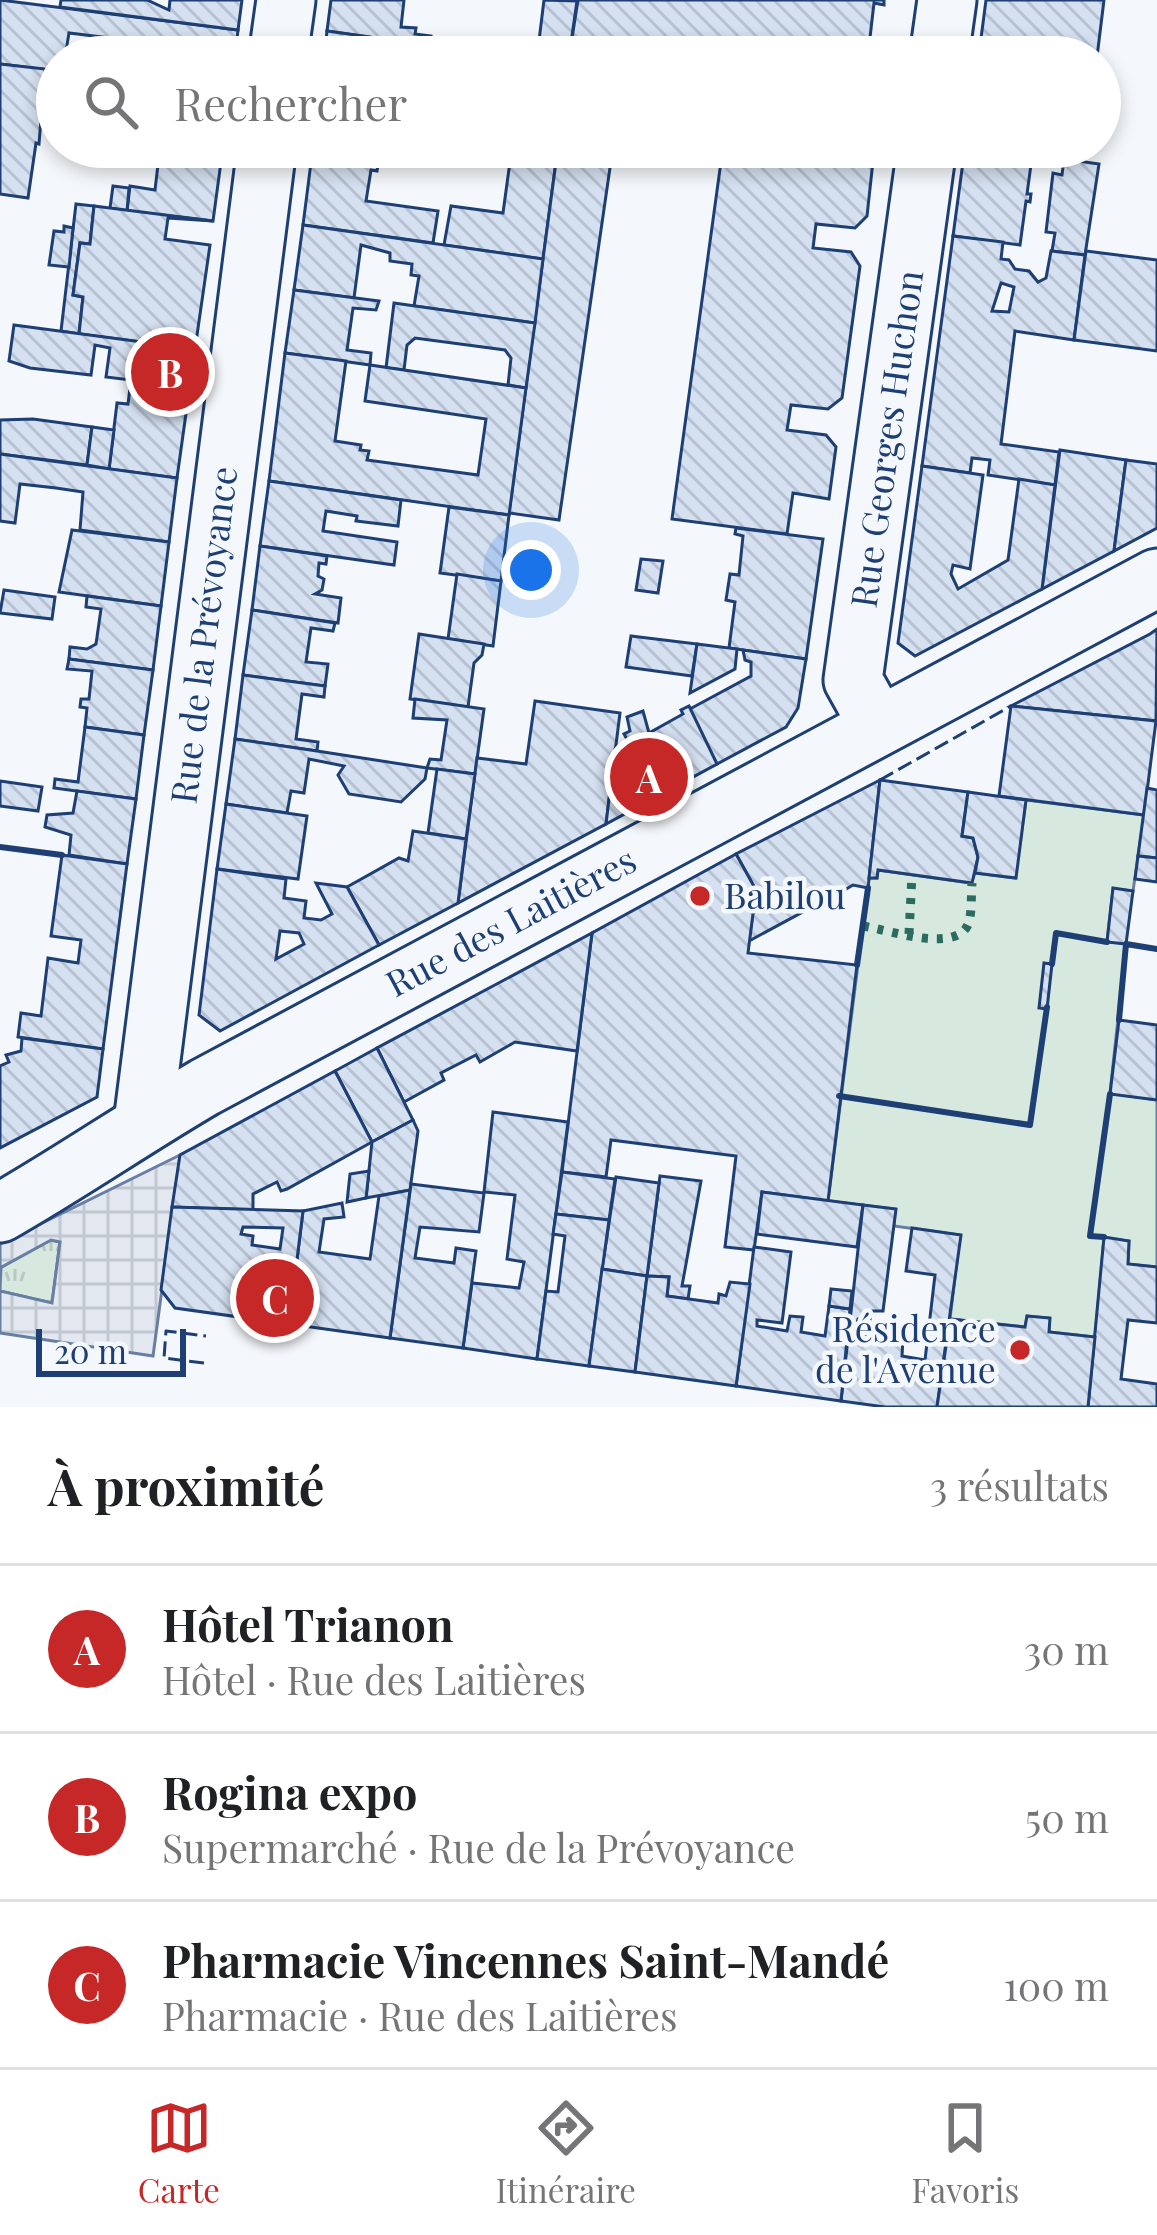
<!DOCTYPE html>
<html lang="fr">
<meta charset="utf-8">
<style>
:root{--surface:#fff;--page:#f6f6f6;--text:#202124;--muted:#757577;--line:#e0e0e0;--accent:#c62828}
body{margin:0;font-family:"Playfair Display",serif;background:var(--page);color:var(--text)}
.scale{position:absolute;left:36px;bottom:30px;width:150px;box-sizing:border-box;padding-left:12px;border:6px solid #1d3f73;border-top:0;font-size:33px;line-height:42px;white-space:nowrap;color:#1d3f73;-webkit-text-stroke:9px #f4f7fb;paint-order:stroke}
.you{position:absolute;left:531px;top:570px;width:42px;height:42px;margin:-30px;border:9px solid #fff;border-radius:50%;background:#1a73e8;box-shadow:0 0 0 18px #1a73e833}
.badge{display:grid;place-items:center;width:78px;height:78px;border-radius:50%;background:var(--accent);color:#fff;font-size:39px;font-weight:700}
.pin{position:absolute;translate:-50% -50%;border:6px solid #fff;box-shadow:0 3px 12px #0006}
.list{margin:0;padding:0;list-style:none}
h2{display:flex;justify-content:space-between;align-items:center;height:156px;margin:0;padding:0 48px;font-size:51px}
h2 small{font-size:39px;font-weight:400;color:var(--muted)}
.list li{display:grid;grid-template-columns:78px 1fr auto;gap:36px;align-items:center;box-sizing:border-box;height:168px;padding:0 48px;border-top:3px solid var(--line)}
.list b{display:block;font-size:45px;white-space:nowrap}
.list p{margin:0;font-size:39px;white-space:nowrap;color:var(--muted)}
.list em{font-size:39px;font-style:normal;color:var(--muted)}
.icon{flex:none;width:66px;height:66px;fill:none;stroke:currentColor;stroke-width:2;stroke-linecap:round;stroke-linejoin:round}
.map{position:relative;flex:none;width:1157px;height:1407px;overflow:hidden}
.search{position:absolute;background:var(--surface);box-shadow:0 6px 18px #0003;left:36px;right:36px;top:36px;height:132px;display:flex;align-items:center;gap:30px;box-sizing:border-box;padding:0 42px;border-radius:66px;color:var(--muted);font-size:45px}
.sheet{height:660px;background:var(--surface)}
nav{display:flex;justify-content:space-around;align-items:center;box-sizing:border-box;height:168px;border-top:3px solid var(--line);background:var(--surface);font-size:33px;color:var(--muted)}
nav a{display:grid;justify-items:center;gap:6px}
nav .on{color:var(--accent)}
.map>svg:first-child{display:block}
.grass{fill:url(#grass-tufts);stroke:#687fa3;stroke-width:3}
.green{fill:#d7e8df;stroke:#687fa3;stroke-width:3}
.plaza{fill:url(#plaza-grid);stroke:#687fa3;stroke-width:3}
.building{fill:url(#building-back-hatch);stroke:#1d3f73;stroke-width:3;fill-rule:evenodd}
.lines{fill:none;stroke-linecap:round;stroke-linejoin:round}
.minor-casing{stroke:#1d3f73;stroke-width:63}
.minor{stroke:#f4f7fb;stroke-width:57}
.hedge{stroke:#2c6c60;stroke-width:9;stroke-dasharray:6 9;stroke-linecap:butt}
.fence{stroke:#1d3f73;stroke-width:3;stroke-dasharray:15 6;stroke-linecap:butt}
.wall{stroke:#1d3f73;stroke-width:6}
.poi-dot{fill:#c62828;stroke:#f4f7fb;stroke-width:4.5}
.labels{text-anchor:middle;stroke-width:9;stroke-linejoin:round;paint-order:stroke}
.street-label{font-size:36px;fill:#1d3f73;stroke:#f4f7fb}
.poi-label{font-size:36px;fill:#1d3f73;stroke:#f4f7fb;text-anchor:start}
</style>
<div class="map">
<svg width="1157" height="1407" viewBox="0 0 1157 1407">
<defs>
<pattern id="grass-tufts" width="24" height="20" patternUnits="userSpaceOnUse" patternTransform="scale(3)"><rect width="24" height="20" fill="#d7e8df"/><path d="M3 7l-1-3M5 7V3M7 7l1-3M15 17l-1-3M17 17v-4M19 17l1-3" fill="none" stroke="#b8c8c3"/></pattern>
<pattern id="plaza-grid" width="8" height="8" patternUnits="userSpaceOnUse" patternTransform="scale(3)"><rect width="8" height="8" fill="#e3e8f0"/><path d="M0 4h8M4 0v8" fill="none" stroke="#c2c8d1"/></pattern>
<pattern id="building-back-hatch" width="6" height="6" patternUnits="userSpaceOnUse" patternTransform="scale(3)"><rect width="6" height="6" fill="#d5e0f0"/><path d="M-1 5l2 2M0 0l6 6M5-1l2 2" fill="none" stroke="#b6c1d1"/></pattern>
</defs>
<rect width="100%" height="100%" fill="#f4f7fb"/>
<!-- grass -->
<path class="grass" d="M 51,1240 L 60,1242 L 52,1303 L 0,1291 L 1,1267 Z"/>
<!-- green -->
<path class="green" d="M 1026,800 L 1144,815 L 1133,891 L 1113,889 L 1107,941 L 1126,944 L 1110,1093 L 1157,1100 L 1157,1267 L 1128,1264 L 1129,1241 L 1104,1238 L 1095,1337 L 1049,1332 L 1049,1318 L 1027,1316 L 1025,1327 L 950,1319 L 960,1235 L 894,1226 L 895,1209 L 828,1201 L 869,878 L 877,878 L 878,870 L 971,883 L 975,873 L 1015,878 Z"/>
<!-- plaza -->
<path class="plaza" d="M 180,1155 L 153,1356 L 0,1333 L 0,1291 L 52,1303 L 60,1242 L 51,1240 L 0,1268 L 0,1244 Z"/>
<!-- building -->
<g class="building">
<path d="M 0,0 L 238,30 L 235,57 L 133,57 L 135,41 L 69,33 L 65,57 L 57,57 L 57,71 L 0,64 Z"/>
<path d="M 61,0 L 147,0 L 169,10 L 170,0 L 242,0 L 238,30 L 60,7 Z"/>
<path d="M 331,0 L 404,0 L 401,27 L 416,28 L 415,34 L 431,36 L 430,46 L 327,31 Z"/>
<path d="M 544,0 L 577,1 L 569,57 L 537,57 Z"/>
<path d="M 884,0 L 884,5 L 874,3 L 869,46 L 858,45 L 856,57 L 569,57 L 578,0 Z"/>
<path d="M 986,0 L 1104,0 L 1097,57 L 1000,57 L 1001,50 L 980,46 Z"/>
<path d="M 327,31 L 427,45 L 425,57 L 324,57 Z"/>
<path d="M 0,64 L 45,69 L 39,144 L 36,143 L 28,198 L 0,194 Z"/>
<path d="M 153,147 L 223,147 L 213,221 L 127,211 L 130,186 L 155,190 L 159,156 L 151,155 Z"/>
<path d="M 313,147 L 381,147 L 377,171 L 371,170 L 366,201 L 438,211 L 433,243 L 303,225 Z"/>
<path d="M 411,147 L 447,147 L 444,163 L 410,158 Z"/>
<path d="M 512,147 L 558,147 L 543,259 L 444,245 L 451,206 L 503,213 Z"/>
<path d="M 558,147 L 613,147 L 559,520 L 509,513 Z"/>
<path d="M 723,147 L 767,147 L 873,161 L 867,216 L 855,228 L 816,224 L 813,248 L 851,252 L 860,266 L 842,398 L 828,409 L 791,405 L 787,430 L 826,435 L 836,447 L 829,499 L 793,493 L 787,534 L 672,519 Z"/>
<path d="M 767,147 L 865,147 L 864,160 Z"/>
<path d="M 965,147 L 1033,150 L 1027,194 L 1031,194 L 1030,202 L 1026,201 L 1020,245 L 953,236 Z"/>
<path d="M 1064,159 L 1099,164 L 1085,255 L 1052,251 L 1055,233 L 1046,232 L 1053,173 L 1062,175 Z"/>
<path d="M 113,186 L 129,188 L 127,211 L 110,208 Z"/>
<path d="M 76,204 L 94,206 L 90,244 L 80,243 L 73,295 L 83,297 L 79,334 L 61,331 Z"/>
<path d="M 94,206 L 213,221 L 168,218 L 165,239 L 210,245 L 195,349 L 79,334 L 83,297 L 73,295 L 80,243 L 90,244 Z"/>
<path d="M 303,225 L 543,259 L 535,323 L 414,306 L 419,276 L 411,275 L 412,264 L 390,261 L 390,253 L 361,245 L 354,298 L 294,290 Z"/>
<path d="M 64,226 L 73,228 L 69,267 L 49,265 L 54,231 L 64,232 Z"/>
<path d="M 953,236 L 1003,242 L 1001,259 L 1009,260 L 1015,269 L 1029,271 L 1038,282 L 1046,278 L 1051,251 L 1085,255 L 1074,340 L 1015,331 L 1001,444 L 1059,452 L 1055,485 L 988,475 L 990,460 L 972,458 L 970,473 L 922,466 ZM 1001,283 L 1014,287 L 1009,312 L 992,311 Z"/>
<path d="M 1086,251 L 1157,260 L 1157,351 L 1074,340 Z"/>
<path d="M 294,290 L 379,301 L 376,310 L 353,308 L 347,350 L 371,353 L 370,365 L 285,353 Z"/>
<path d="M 394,303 L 535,323 L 526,388 L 508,385 L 511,358 L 505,350 L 415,338 L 407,345 L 404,370 L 386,368 Z"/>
<path d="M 14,325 L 195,349 L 177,478 L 109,469 L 117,403 L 128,404 L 131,380 L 106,377 L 110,348 L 95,345 L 91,375 L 30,368 L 9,361 Z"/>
<path d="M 285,353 L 346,361 L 335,441 L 361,445 L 360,450 L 369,451 L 367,460 L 478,475 L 486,419 L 365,401 L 370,365 L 526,388 L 509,515 L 269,481 Z"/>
<path d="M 33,419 L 92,427 L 87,465 L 0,454 L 0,420 Z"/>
<path d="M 92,427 L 114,430 L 109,469 L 87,465 Z"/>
<path d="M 1060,450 L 1126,460 L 1114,551 L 1042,589 Z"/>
<path d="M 0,454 L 177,478 L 169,542 L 80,530 L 83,492 L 56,488 L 20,484 L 15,523 L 0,521 Z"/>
<path d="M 1126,460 L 1157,464 L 1157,528 L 1114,551 Z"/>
<path d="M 922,466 L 983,475 L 970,569 L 953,565 L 951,574 L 958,589 L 1008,560 L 1019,479 L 1055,485 L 1042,589 L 915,656 L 898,643 Z"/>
<path d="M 269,481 L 401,500 L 398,526 L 356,521 L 357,516 L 326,511 L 323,531 L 397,542 L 394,565 L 260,546 Z"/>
<path d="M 449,507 L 509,515 L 501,581 L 440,573 Z"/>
<path d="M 736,528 L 823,539 L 806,659 L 729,648 L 735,602 L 726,600 L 730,574 L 739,575 L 743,536 L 735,534 Z"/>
<path d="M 72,530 L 169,542 L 161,606 L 59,592 Z"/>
<path d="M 260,546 L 327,556 L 326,564 L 319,563 L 318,576 L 324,579 L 322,590 L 315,594 L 341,598 L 338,623 L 252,610 Z"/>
<path d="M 641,559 L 663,561 L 658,593 L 636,590 Z"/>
<path d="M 457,574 L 501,581 L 493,646 L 448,639 Z"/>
<path d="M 4,590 L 55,597 L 52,619 L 0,613 Z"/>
<path d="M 87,596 L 161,606 L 153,670 L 69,659 L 70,647 L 87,649 L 96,644 L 101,609 L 86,607 Z"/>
<path d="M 252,610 L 335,623 L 333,631 L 311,628 L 306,662 L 328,664 L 325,686 L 243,675 Z"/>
<path d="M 1157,629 L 1156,721 L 1011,706 L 1150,634 Z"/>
<path d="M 419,634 L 484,644 L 482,655 L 474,663 L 468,707 L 410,699 Z"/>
<path d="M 631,636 L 697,644 L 692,676 L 626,667 Z"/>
<path d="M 697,644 L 737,649 L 735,669 L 690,693 Z"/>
<path d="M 743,650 L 806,659 L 798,708 L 786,727 L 717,764 L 688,710 L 751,676 L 751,662 L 745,660 Z"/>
<path d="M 69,659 L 153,670 L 144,735 L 85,727 L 87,708 L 80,707 L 81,699 L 89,699 L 92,671 L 67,669 Z"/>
<path d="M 243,675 L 325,686 L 324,697 L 302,694 L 296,739 L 318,742 L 317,751 L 235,739 Z"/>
<path d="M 415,699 L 484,709 L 475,774 L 427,768 L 430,759 L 441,760 L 447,720 L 413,718 Z"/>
<path d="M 535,701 L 620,713 L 606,824 L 458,903 L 477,758 L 526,764 Z"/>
<path d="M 689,706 L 717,764 L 606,824 L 615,749 L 629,743 L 624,734 L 630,731 L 627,717 L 643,711 L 649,733 L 683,714 L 681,710 Z"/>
<path d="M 1011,706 L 1156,721 L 1144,815 L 999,796 Z"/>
<path d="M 85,727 L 144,735 L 136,799 L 54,788 L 55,779 L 78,782 Z"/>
<path d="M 235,739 L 317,751 L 427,768 L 425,779 L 401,802 L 349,794 L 338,775 L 344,766 L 309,759 L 304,793 L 291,791 L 287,813 L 226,804 Z"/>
<path d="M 437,769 L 475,774 L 466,839 L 428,833 Z"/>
<path d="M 880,780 L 868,888 L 853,885 L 829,899 L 825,889 L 819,893 L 823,901 L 749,941 L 756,890 L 736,854 Z"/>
<path d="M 880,780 L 968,792 L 962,836 L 973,838 L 978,857 L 972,883 L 878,870 L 877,878 L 869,878 Z"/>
<path d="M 0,781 L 42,787 L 38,811 L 0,806 Z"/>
<path d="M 1147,788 L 1157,790 L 1157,858 L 1138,856 Z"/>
<path d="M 77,791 L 136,799 L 127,864 L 69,855 L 71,835 L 45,827 L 47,815 L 73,813 Z"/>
<path d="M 968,792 L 1026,800 L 1016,878 L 975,873 L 978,857 L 973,838 L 962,836 Z"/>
<path d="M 226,804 L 307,816 L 298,879 L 217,869 Z"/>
<path d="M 413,831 L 466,839 L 458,903 L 379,945 L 347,887 L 399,858 L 408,861 Z"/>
<path d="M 736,854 L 756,890 L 748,953 L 857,965 L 828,1201 L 762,1192 L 754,1250 L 725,1247 L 736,1156 L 611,1140 L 606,1177 L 562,1172 L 592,933 Z"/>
<path d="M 62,855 L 127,864 L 103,1049 L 18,1037 L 21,1013 L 41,1016 L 48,958 L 78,963 L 81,940 L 51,936 Z"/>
<path d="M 1138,856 L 1157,858 L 1157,882 L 1135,879 Z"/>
<path d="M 217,869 L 286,879 L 284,898 L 306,901 L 304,918 L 321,920 L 332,914 L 316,883 L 347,887 L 379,945 L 220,1031 L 199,1015 ZM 280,931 L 299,933 L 304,944 L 276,959 Z"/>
<path d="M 1113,888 L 1133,891 L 1126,944 L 1107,942 Z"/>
<path d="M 592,933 L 577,1051 L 515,1042 L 480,1062 L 476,1055 L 441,1073 L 444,1080 L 404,1102 L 377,1048 Z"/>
<path d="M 1044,963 L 1052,964 L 1047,1009 L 1039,1008 Z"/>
<path d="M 1119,1020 L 1157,1025 L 1157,1100 L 1110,1094 Z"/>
<path d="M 22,1038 L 103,1049 L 97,1097 L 0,1148 L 0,1066 L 9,1062 L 6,1055 L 21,1051 Z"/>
<path d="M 377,1048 L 413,1120 L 372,1142 L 335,1071 Z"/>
<path d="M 335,1071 L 372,1142 L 287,1189 L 281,1191 L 277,1182 L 253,1194 L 253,1210 L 172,1207 L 180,1155 Z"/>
<path d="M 493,1112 L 568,1122 L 537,1359 L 463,1348 L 472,1283 L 519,1288 L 524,1262 L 507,1259 L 515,1195 L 484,1192 Z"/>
<path d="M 413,1120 L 418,1131 L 410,1190 L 366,1198 L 372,1142 Z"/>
<path d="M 369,1171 L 366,1198 L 347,1202 L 350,1174 Z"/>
<path d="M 562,1172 L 615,1179 L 609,1220 L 556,1214 Z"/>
<path d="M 660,1176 L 701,1181 L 682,1286 L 690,1286 L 688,1299 L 667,1296 L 669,1277 L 647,1276 Z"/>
<path d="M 616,1177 L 659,1183 L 647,1276 L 602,1269 Z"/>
<path d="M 411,1184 L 484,1193 L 479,1232 L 420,1227 L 415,1258 L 454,1263 L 456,1248 L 476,1251 L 463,1348 L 390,1338 Z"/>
<path d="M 410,1190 L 390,1338 L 289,1324 L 303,1211 L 342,1203 L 344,1217 L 324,1219 L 319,1252 L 370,1259 L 379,1196 Z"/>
<path d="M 762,1192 L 863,1205 L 857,1247 L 757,1234 Z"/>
<path d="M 863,1205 L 896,1209 L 883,1311 L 871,1311 L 870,1320 L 858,1319 L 854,1333 L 903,1339 L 902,1356 L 925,1360 L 935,1275 L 906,1271 L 912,1228 L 961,1235 L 937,1407 L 885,1407 L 841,1401 Z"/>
<path d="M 172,1207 L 303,1211 L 289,1324 L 175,1308 L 161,1290 ZM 243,1227 L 283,1228 L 280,1249 L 252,1245 L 253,1236 L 241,1234 Z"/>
<path d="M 556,1214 L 609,1220 L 589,1366 L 537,1359 L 546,1291 L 558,1292 L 565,1236 L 553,1234 Z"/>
<path d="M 1104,1237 L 1129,1241 L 1128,1264 L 1157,1267 L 1157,1323 L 1128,1320 L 1121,1379 L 1157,1384 L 1157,1407 L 1088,1407 Z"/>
<path d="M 754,1247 L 791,1252 L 782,1323 L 757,1320 L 757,1326 L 787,1331 L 790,1316 L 803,1317 L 801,1332 L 825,1336 L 829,1306 L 850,1309 L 841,1401 L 736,1386 Z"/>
<path d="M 602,1269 L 647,1276 L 635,1372 L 589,1366 Z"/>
<path d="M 647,1276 L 669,1277 L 667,1296 L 718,1303 L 719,1294 L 726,1296 L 730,1282 L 750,1284 L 736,1386 L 635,1372 Z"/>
<path d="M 831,1289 L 852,1291 L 850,1309 L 829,1306 Z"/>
<path d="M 1027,1316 L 1050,1318 L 1049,1332 L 1095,1337 L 1088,1407 L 937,1407 L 950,1319 L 1025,1327 Z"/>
</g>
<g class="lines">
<!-- minor casing -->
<g class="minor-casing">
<g id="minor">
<path d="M 278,57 L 286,0"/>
<path d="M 939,57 L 947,0"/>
<path d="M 878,725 L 853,680 L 927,147"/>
<path d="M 143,1123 L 267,147"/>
<path d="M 0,1213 C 70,1173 135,1128 205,1087 L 1157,578"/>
</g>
</g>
<!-- minor -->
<use href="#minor" class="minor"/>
<!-- hedge -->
<g class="hedge">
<path d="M 863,926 C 889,930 959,955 969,922 C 972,911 971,895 972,883"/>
<path d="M 909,934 L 912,875"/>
</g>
<!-- fence -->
<g class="fence">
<path d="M 880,780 L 1011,706"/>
<path d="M 204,1363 L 164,1358 L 166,1331 L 206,1336"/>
</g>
<!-- wall -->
<g class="wall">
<path d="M 0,847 L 62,855"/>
<path d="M 1052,964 L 1056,933 L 1107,942"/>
<path d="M 857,965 L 868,888"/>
<path d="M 1119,1020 L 1126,944 L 1157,949"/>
<path d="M 839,1096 L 1030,1125 L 1047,1007"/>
<path d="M 1104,1237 L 1090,1236 L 1110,1094"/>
</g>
</g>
<!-- markers -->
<g class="poi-dot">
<circle cx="700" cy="896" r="12"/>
<circle cx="1020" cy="1350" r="12"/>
</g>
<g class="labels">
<!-- street labels -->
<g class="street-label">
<text transform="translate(887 439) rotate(-82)" y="13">Rue Georges Huchon</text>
<text transform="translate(204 635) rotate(-83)" y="13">Rue de la Prévoyance</text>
<text transform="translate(511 922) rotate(-28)" y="13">Rue des Laitières</text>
</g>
<!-- poi labels -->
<g class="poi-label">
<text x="724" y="909">Babilou</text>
<text x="996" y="1342" text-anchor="end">Résidence<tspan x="996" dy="41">de l'Avenue</tspan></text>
</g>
</g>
</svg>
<div class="scale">20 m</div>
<div class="you"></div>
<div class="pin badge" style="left:649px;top:777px">A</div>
<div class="pin badge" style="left:170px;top:372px">B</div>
<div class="pin badge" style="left:275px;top:1298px">C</div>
<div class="search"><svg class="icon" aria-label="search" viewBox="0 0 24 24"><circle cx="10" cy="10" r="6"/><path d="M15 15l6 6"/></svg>Rechercher</div>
</div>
<section class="sheet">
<h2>À proximité<small>3 résultats</small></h2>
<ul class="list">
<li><span class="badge">A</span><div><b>Hôtel Trianon</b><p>Hôtel · Rue des Laitières</p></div><em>30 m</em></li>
<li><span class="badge">B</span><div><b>Rogina expo</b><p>Supermarché · Rue de la Prévoyance</p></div><em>50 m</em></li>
<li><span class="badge">C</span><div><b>Pharmacie Vincennes Saint-Mandé</b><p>Pharmacie · Rue des Laitières</p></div><em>100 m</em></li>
</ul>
</section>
<nav>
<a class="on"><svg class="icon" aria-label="map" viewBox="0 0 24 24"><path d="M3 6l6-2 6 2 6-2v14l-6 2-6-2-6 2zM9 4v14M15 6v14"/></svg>Carte</a>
<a><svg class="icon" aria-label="directions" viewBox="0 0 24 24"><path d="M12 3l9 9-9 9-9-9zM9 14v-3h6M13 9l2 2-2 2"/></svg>Itinéraire</a>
<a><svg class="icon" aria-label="saved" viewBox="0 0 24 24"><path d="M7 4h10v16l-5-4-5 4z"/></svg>Favoris</a>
</nav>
